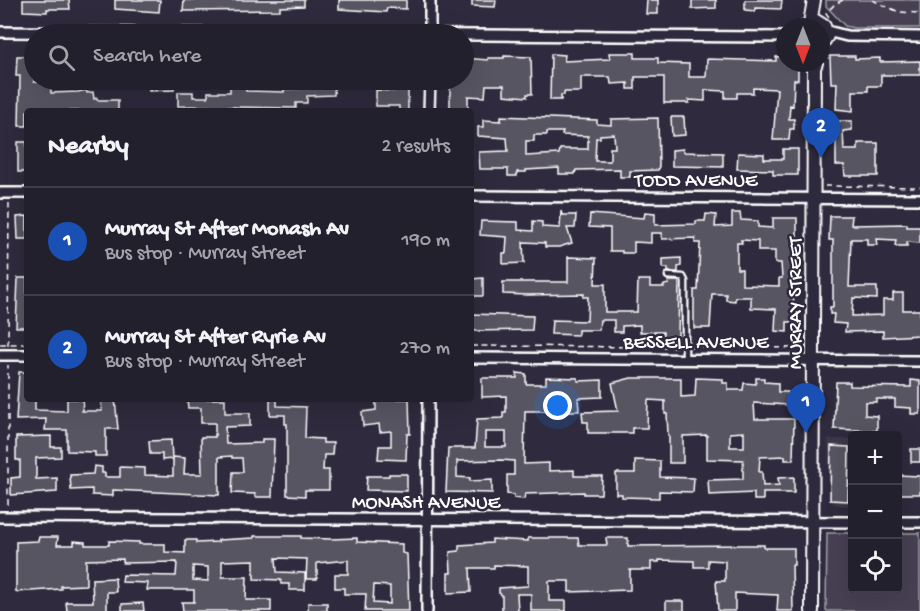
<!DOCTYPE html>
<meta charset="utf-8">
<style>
:root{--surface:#23202e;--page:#2b2836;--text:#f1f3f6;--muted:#a3a3aa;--line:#403e4a;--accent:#2563eb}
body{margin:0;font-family:"Gochi Hand",sans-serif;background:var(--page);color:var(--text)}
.controls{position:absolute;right:18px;bottom:18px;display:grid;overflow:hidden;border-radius:6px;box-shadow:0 6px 24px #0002}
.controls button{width:54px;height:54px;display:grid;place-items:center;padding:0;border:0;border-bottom:2px solid var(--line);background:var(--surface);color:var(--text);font:30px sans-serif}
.compass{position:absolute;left:776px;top:18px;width:54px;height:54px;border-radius:50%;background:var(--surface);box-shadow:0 6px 24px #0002;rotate:180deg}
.you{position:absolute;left:558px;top:406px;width:21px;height:21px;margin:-15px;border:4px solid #fff;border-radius:50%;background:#1a73e8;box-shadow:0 0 0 9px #1a73e833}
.badge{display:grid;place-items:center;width:39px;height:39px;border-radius:50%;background:var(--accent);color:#fff;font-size:20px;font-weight:700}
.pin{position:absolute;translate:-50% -50px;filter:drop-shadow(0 2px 3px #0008)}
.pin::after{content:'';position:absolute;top:32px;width:21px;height:18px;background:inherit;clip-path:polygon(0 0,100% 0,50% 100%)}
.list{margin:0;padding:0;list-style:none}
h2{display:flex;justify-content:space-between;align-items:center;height:78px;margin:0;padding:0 24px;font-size:26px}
h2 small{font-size:20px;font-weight:400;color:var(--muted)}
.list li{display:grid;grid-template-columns:39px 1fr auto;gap:18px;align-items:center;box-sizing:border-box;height:108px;padding:0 24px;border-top:2px solid var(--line)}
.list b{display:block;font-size:22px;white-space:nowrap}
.list p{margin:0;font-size:20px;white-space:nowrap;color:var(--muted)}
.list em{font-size:20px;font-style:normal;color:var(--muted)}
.icon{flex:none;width:33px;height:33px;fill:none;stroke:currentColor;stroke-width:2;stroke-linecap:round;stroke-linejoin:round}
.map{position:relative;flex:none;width:920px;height:611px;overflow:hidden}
.search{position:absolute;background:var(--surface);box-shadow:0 6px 24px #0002;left:24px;top:24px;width:450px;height:66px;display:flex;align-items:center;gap:15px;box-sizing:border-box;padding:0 21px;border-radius:33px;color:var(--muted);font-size:22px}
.panel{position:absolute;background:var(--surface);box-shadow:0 6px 24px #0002;left:24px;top:108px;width:450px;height:294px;border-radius:6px}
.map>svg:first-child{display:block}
.built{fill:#3c3749}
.green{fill:#464152;stroke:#a2a0a8;stroke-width:1.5}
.building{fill:#595564;stroke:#fff;stroke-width:1.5;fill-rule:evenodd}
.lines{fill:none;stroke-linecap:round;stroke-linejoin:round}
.service-casing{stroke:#fff;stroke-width:9}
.minor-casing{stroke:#fff;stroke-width:14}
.secondary-casing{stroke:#fff;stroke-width:16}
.path{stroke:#fff;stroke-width:1.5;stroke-dasharray:6 4.5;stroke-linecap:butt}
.service{stroke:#2f2a3d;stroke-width:4.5}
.minor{stroke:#2f2a3d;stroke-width:9}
.secondary{stroke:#2f2a3d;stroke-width:12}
.labels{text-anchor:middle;stroke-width:5;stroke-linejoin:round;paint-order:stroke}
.street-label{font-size:20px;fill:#fff;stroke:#2f2a3d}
</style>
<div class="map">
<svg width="920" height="611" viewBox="0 0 920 611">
<rect width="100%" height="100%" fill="#2f2a3d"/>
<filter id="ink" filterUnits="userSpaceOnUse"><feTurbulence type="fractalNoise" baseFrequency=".0167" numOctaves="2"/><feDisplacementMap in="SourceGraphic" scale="12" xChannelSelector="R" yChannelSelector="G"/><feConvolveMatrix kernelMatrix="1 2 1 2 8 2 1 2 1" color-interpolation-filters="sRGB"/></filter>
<g filter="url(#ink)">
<!-- built -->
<path class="built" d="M 828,439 L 852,439 L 852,506 L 836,505 L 829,500 Z"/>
<!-- green -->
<g class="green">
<path d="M 826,0 L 920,0 L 920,28 L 854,28 L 845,26 L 826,6 Z"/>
<path d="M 827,533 L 852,533 L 852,588 L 898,588 L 898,533 L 920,533 L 920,611 L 826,611 Z"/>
</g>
<!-- building -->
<g class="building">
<path d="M 23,0 L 69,0 L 70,9 L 47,9 L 47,12 L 23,11 Z"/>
<path d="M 115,0 L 160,0 L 159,12 L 115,9 Z"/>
<path d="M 184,0 L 304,0 L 304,6 L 280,7 L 280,10 L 183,11 Z"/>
<path d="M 339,0 L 406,0 L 406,9 L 387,8 L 386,12 L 339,9 Z"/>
<path d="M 472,0 L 496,0 L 495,7 L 472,6 Z"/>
<path d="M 647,0 L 658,0 L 658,14 L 646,14 Z"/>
<path d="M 692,0 L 716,0 L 716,8 L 692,9 Z"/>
<path d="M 745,0 L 782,0 L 781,9 L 755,8 L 755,11 L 745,10 Z"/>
<path d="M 609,53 L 635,53 L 635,58 L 658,58 L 658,63 L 689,64 L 689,77 L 706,77 L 707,59 L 776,61 L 776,57 L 785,56 L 785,63 L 798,63 L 798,80 L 794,80 L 793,106 L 790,105 L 789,119 L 794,119 L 794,129 L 790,129 L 789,140 L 773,140 L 777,89 L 753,88 L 753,93 L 737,93 L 737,98 L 725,98 L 725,91 L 705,90 L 705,101 L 689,100 L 689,103 L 664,103 L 664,77 L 635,77 L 635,89 L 628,89 L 628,83 L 611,84 L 610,77 L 581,77 L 581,92 L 564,92 L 564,95 L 561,95 L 561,100 L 550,100 L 551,54 L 565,55 L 564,61 L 610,59 Z"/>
<path d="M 17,56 L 34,56 L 34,82 L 51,82 L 51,93 L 78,92 L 86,90 L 87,93 L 93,92 L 94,99 L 97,98 L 97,100 L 118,100 L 118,111 L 27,111 L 27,126 L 19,126 L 20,76 L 16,76 Z"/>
<path d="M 504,56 L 531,57 L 532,94 L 527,94 L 527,97 L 504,95 L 504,85 L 486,85 L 485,97 L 468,96 L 468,111 L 450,111 L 450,80 L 464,80 L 464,58 L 488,60 L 488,58 L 504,58 Z"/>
<path d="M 830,56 L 855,56 L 855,59 L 880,58 L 880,62 L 920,61 L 920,75 L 881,75 L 881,86 L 868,86 L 868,91 L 853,91 L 853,111 L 836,109 L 837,83 L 831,83 Z"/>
<path d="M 149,80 L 174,80 L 174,90 L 149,91 Z"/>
<path d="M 237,80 L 247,80 L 246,91 L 284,92 L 284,89 L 310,88 L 311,80 L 335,80 L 334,95 L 307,96 L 307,103 L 296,103 L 296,108 L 178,106 L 178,92 L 193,92 L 193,97 L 208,97 L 208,92 L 230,92 L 230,82 L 237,83 Z"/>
<path d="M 394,80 L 408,80 L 408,111 L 399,111 L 399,106 L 376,106 L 376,90 L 394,91 Z"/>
<path d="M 501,116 L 597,120 L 597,124 L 611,125 L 611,119 L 658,118 L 659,166 L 658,170 L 630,171 L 630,177 L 620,177 L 620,169 L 576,170 L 575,174 L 559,174 L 559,168 L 526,170 L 526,172 L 517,172 L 517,176 L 508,176 L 508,169 L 480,169 L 479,152 L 508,151 L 507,138 L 478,136 L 478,127 L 483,127 L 483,120 L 501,121 ZM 547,132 L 563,132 L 562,135 L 588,136 L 588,149 L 560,149 L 559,154 L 526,156 L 526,141 L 534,141 L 534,135 L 547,135 ZM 614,134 L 615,148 L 610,148 L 610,161 L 595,161 L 596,138 L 600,138 L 600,135 Z"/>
<path d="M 671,117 L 684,117 L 685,135 L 672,136 Z"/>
<path d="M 836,121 L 852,121 L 852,130 L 843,131 L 844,150 L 858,150 L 858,143 L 878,143 L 878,176 L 845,176 L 844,165 L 836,165 L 836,142 L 831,142 L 830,123 L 836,123 Z"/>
<rect x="18" y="142" width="9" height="30"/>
<path d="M 683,149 L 683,152 L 723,153 L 723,167 L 672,166 L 672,150 Z"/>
<path d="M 783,149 L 798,149 L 798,175 L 773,175 L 773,170 L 737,169 L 738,153 L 764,154 L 764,159 L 783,159 Z"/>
<path d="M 561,211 L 562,215 L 576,215 L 575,228 L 567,228 L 572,243 L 559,247 L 545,247 L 545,243 L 523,242 L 524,263 L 503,264 L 503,253 L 506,253 L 507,237 L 480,235 L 481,221 L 518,222 L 518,230 L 533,231 L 533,221 L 542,222 L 542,227 L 560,228 Z"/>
<path d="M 645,212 L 655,213 L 655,225 L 696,224 L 696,221 L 705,221 L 706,214 L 716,215 L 715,227 L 732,226 L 732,213 L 740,213 L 741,220 L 758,221 L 758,227 L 773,228 L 773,218 L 797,218 L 797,243 L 794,243 L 795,271 L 793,272 L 794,322 L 787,322 L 787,332 L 775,331 L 776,309 L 751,308 L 751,297 L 735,297 L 735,301 L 726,300 L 726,294 L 712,294 L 710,328 L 694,328 L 694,290 L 698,290 L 700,243 L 695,243 L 695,238 L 662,239 L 662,233 L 651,233 L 651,243 L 634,242 L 634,253 L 622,253 L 622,251 L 610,251 L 610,228 L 589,227 L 590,214 L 644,218 ZM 741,240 L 758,241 L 758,251 L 775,251 L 775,263 L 781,263 L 782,278 L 779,278 L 779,286 L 742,285 L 742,269 L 737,269 L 737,243 L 742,243 Z"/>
<path d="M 27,216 L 27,239 L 18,239 L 17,217 Z"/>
<path d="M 830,216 L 852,216 L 851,225 L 907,224 L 907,227 L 920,227 L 920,243 L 907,242 L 907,246 L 895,246 L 896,240 L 876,239 L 877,245 L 867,245 L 867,239 L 851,239 L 849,287 L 877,287 L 877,299 L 853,298 L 852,316 L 883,315 L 883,300 L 893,300 L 893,293 L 903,293 L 903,310 L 920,310 L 920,335 L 883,337 L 883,331 L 845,332 L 846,324 L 833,323 L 834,314 L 830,314 L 830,307 L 833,307 L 833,240 L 829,240 Z"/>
<path d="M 568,257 L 596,258 L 595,284 L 605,284 L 605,312 L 637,312 L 638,280 L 650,280 L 650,287 L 664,287 L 664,285 L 669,284 L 668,281 L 679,281 L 678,336 L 663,337 L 663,332 L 640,332 L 640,325 L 622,326 L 622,332 L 614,332 L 614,320 L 600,320 L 599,330 L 578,330 L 578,335 L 551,334 L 552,320 L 587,321 L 588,297 L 583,297 L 584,294 L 528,295 L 503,294 L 503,282 L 568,282 Z"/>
<path d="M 681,258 L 681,266 L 678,267 L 678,272 L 668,272 L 668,268 L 663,268 L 663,259 Z"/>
<path d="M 18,278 L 27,278 L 27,327 L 16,327 Z"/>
<path d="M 483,278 L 483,296 L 471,296 L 471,279 Z"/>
<path d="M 471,314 L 533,316 L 532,330 L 471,331 Z"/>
<path d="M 19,372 L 27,372 L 27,399 L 35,399 L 35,410 L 67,411 L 67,399 L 83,399 L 82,411 L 102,411 L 101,399 L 115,399 L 118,429 L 106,429 L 106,456 L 95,456 L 95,452 L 67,451 L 67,430 L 45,430 L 46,419 L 16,420 Z"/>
<path d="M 517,373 L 526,374 L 526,384 L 546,384 L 546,377 L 578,378 L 578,381 L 602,380 L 602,397 L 578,398 L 579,411 L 569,411 L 568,404 L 553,404 L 553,411 L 525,411 L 524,464 L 549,463 L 549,471 L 574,470 L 574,476 L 602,476 L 601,494 L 584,494 L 584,492 L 525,494 L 524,499 L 514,498 L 514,495 L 507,494 L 507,475 L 514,475 L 514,461 L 501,460 L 457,461 L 457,477 L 470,478 L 470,481 L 492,480 L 492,493 L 446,492 L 448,448 L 475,448 L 477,419 L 503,418 L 503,412 L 506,412 L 506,396 L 482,397 L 482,378 L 517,378 ZM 485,432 L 506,432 L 506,447 L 485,447 Z"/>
<path d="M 631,378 L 681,378 L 681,397 L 695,396 L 696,378 L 723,379 L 723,383 L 728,383 L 728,390 L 743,390 L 744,383 L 756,384 L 756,378 L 764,378 L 764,382 L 778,383 L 778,392 L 788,392 L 788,405 L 754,403 L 755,419 L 794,419 L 793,460 L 785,460 L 785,456 L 760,457 L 759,472 L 762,472 L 763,486 L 779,485 L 778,478 L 794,477 L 794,493 L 763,493 L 763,500 L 754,500 L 754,493 L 709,495 L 708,480 L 743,479 L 743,460 L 707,459 L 707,435 L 683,436 L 683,463 L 669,463 L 669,435 L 668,435 L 667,414 L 665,414 L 665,401 L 648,400 L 647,428 L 632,428 L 632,433 L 588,433 L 588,422 L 583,422 L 582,412 L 618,411 L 612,383 ZM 744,432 L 744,447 L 730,447 L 730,433 Z"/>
<path d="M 911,380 L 920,381 L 920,414 L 911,414 L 911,408 L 895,407 L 895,399 L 876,399 L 876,402 L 865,402 L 865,415 L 877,416 L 877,431 L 834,429 L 836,382 L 850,382 L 850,386 L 911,387 Z"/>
<path d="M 187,399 L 225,399 L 225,413 L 250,413 L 250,426 L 225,427 L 226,444 L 262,443 L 262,439 L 274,439 L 272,497 L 255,497 L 255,494 L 232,493 L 233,472 L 243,472 L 242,458 L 232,458 L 232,456 L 219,457 L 219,495 L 113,490 L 113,496 L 92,495 L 92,489 L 71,490 L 70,475 L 93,474 L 94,466 L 102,467 L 102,473 L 105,473 L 105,477 L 120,477 L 120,467 L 145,468 L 145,475 L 173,476 L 173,457 L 185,458 L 184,474 L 202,474 L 201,437 L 215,437 L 215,423 L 201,423 L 201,408 L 188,408 Z"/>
<path d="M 270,399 L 277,399 L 277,406 L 306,407 L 305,438 L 323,439 L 323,443 L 333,443 L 332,455 L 324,455 L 323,470 L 329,470 L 329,490 L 305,490 L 305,496 L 287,495 L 287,424 L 285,424 L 285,415 L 270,415 Z"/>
<path d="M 376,399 L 409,399 L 410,434 L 407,434 L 406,460 L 378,459 L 379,446 L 391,446 L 391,431 L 380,432 L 379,424 L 363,426 L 362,412 L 376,410 Z"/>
<path d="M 51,436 L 51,447 L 61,447 L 61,457 L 36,458 L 36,479 L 57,478 L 57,492 L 11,495 L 11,478 L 20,477 L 20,460 L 16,460 L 16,437 Z"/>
<path d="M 171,440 L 172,459 L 162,460 L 162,454 L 150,454 L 149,441 Z"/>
<path d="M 831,446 L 849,447 L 848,501 L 830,500 Z"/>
<rect x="911" y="449" width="9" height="13"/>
<path d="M 635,460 L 660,461 L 660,477 L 694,478 L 693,492 L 659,491 L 659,498 L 622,497 L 622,494 L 616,494 L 616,473 L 635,473 Z"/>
<path d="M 389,474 L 407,474 L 407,491 L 366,490 L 367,476 L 389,476 Z"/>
<path d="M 897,475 L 920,476 L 920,494 L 897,494 Z"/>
<path d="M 254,536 L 301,536 L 301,538 L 331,539 L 357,538 L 357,542 L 402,544 L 402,553 L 407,554 L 409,611 L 365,611 L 366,594 L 344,594 L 344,588 L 335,588 L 335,574 L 348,574 L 348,560 L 317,563 L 317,579 L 306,579 L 307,559 L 276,558 L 277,572 L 305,573 L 305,590 L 289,590 L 289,584 L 281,584 L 281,580 L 254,579 L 254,560 L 222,561 L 222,577 L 247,577 L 246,600 L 271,600 L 271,611 L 183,611 L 182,602 L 194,602 L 194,590 L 147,590 L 148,583 L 122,582 L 123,575 L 176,576 L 177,562 L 123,563 L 123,559 L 86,560 L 86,585 L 61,586 L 61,589 L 16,592 L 16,542 L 38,541 L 39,537 L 58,537 L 57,545 L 74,545 L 74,541 L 85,542 L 85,545 L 109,545 L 109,541 L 139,542 L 139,544 L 165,544 L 165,552 L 185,553 L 185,540 L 196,540 L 196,543 L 218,542 L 218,540 L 254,538 ZM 193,566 L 208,567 L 208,581 L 193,580 ZM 374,585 L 390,586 L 390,604 L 373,603 Z"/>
<path d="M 528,538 L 578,538 L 579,545 L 607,545 L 606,538 L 628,538 L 628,546 L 745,545 L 764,545 L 764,548 L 794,548 L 794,565 L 792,565 L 793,611 L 777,611 L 778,595 L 735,593 L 735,611 L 718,611 L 716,581 L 725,581 L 725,561 L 708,560 L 708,567 L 694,567 L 694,561 L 659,560 L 659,562 L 651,562 L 651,570 L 630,570 L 630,590 L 569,592 L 569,581 L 549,581 L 549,601 L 566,601 L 566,611 L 531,611 L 531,594 L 517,594 L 518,611 L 502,611 L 502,595 L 499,593 L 499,588 L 528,586 L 528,566 L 494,565 L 494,568 L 470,568 L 471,592 L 448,593 L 448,573 L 451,573 L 450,552 L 459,551 L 459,545 L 492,543 L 492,539 L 528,541 Z"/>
<path d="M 115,578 L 116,592 L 107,592 L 107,611 L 67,611 L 66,602 L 93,602 L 92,579 Z"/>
<rect x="666" y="601" width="18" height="10"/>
<path d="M 143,603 L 144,611 L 122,611 L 122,604 Z"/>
<rect x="308" y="603" width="19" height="8"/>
</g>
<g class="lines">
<!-- service casing -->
<g class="service-casing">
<path id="service" d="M 668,276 L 683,277 L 685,281 L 685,359"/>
</g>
<!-- minor casing -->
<g class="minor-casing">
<g id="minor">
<path d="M 827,31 L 847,36 L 920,37"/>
<path d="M 0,32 L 785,37"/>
<path d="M 430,34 L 430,0"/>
<path d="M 429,111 L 430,80"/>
<path d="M 1,193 L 27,193"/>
<path d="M 471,196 L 920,199"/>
<path d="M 0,355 L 27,355"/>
<path d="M 471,358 L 920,361"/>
<path d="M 0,517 L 852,522"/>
<path d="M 898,522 L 920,522"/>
<path d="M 427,611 L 428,399"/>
</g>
</g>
<!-- secondary casing -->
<g class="secondary-casing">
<g id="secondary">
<path d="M 810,23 L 814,0"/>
<path d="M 805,27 L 816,21 L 824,26 L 827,36 L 821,45"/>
<path d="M 812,611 L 814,68 L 816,63"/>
</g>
</g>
<!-- path -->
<g class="path">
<path d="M 872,0 L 899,12 L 920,13"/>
<path d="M 829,17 L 826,13 L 835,4 L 843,0"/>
<path d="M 825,186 L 920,187"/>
<path d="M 0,344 L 27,344"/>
<path d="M 8,345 L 9,203"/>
<path d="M 471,346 L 677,347"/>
<path d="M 691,347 L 803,348"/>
<path d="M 8,505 L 8,365"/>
</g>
<!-- service -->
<use href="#service" class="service"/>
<!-- minor -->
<use href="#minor" class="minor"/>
<!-- secondary -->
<use href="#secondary" class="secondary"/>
</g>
</g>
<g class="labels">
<!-- street labels -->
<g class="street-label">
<text x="696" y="186">TODD AVENUE</text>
<text transform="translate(794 303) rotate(-90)" y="7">MURRAY STREET</text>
<text x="696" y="348">BESSELL AVENUE</text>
<text x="426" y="508">MONASH AVENUE</text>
</g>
</g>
</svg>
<div class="controls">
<button>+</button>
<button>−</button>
<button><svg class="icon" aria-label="locate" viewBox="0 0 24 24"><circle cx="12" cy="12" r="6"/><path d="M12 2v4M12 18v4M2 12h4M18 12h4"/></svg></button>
</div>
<svg class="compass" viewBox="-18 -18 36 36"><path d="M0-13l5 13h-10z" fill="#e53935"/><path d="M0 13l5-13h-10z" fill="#a3a3aa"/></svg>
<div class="you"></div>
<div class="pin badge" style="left:806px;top:433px;background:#1a4fb4">1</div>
<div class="pin badge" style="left:821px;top:158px;background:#1a4fb4">2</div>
<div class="search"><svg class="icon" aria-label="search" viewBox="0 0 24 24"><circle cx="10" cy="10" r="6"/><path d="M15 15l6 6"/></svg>Search here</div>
<section class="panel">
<h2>Nearby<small>2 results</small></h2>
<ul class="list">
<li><span class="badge" style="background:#1a4fb4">1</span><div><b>Murray St After Monash Av</b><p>Bus stop · Murray Street</p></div><em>190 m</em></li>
<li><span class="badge" style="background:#1a4fb4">2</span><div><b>Murray St After Ryrie Av</b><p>Bus stop · Murray Street</p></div><em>270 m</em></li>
</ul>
</section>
</div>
